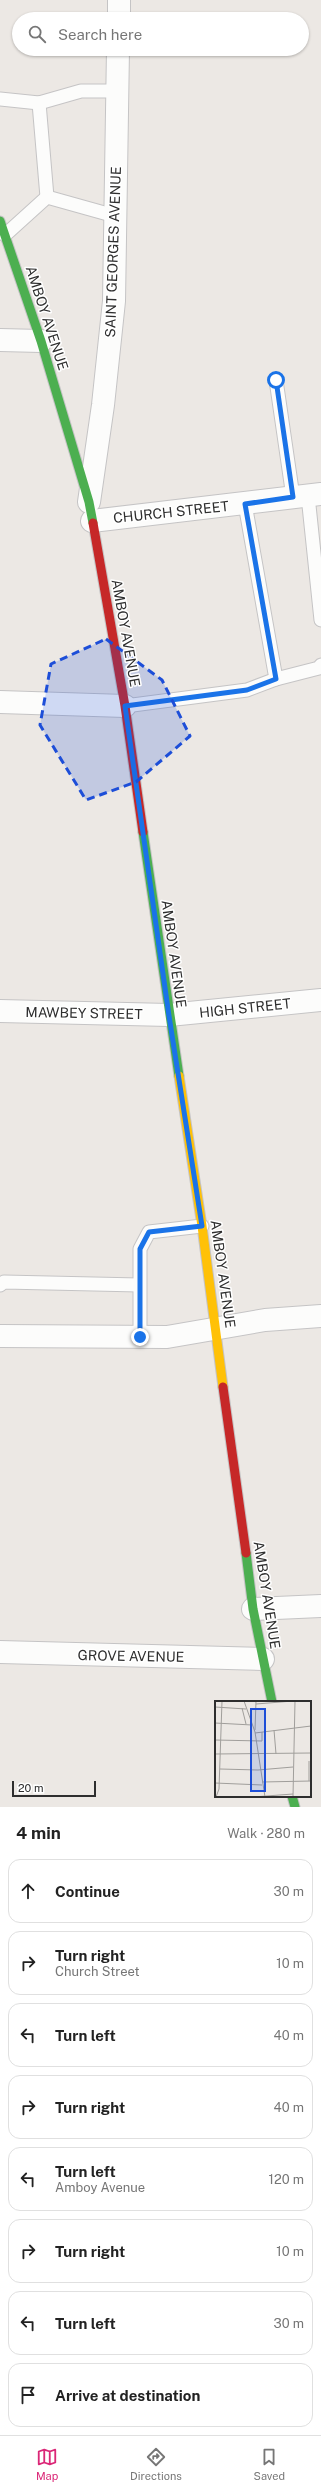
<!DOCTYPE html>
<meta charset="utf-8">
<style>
:root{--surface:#fff;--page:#f2f2f2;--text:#222;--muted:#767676;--line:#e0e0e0;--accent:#db2777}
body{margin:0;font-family:"Public Sans",sans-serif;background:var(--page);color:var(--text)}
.scale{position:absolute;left:12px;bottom:10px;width:84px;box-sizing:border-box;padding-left:4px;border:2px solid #2e2e2e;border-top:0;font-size:11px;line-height:14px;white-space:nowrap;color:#2e2e2e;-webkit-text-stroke:3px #fff;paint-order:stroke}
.stop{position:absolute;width:12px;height:12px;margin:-9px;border:3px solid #1a73e8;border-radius:50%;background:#fff}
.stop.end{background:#1a73e8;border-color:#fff;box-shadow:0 1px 4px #0008}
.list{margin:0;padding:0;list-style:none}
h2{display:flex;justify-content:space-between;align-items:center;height:52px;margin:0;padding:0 16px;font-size:17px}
h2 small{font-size:13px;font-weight:400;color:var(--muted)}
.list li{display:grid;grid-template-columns:26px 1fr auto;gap:12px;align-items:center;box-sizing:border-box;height:64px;margin:0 8px 8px;padding:0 8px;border:1px solid var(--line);border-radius:12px}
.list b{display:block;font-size:15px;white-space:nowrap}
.list p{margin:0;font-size:13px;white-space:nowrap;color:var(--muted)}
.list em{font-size:13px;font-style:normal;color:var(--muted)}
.icon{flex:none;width:22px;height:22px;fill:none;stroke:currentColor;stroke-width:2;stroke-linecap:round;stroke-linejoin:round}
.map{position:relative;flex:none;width:321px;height:1807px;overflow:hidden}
.search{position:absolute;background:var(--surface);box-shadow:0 1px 3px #0004;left:12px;right:12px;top:12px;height:44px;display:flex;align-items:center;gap:10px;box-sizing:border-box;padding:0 14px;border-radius:22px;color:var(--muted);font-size:15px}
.sheet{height:628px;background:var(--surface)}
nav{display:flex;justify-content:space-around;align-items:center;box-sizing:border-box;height:56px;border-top:1px solid var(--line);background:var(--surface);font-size:11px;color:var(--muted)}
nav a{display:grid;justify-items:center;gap:2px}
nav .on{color:var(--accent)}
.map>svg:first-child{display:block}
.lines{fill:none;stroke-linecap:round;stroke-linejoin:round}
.lane-casing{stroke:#c5c4c5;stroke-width:15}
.street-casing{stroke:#c5c4c5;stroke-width:24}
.fast-casing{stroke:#c5c4c5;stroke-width:11}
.slow-casing{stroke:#c5c4c5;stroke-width:11}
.jam-casing{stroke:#c5c4c5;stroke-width:11}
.lane{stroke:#fcfcfb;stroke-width:13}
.street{stroke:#fcfcfb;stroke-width:22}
.fast{stroke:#4caf50;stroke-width:9}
.slow{stroke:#ffc107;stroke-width:9}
.jam{stroke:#c62828;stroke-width:9}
.route{stroke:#1a73e8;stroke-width:5}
.marked{fill:#1d4ed8;fill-opacity:0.2;stroke:#1d4ed8;stroke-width:3;stroke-dasharray:8 5;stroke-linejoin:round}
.labels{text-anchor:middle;stroke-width:3;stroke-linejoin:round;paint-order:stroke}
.street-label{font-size:14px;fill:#2e2e2e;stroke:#fff}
.inset-road{fill:none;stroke:#a09e9b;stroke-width:1}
.view{fill:#1d4ed8;fill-opacity:0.15;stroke:#1d4ed8;stroke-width:2}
.inset-edge{fill:none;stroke:#2e2e2e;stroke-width:2}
</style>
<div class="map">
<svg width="321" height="1807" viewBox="0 0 321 1807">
<rect width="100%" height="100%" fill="#ece8e4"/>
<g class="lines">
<!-- lane casing -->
<g class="lane-casing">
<g id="lane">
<path d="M 0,99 L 39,103 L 81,91 L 117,91"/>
<path d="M 39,103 L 47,197"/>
<path d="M 47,197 L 115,216"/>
<path d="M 5,235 L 47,197"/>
<path d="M 276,380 L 293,497"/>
<path d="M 308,496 L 321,620"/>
<path d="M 276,679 L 319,668 L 321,665"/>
<path d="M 125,706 L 247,690 L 276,679 L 245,504"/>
<path d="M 0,1285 L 4,1282 L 139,1285"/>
<path d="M 140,1337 L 140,1249 L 149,1232 L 202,1226"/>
</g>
</g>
<!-- street casing -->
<g class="street-casing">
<g id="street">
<path d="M 119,19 L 119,0"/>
<path d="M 0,340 L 41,341"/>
<path d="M 89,502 L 103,405 L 114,301 L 118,49"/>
<path d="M 92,521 L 321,494"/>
<path d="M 0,702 L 125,706"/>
<path d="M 0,1011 L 169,1015 L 321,1000"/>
<path d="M 0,1336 L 167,1337 L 265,1320 L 321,1316"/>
<path d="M 253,1609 L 321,1606"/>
<path d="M 0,1652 L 263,1659"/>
</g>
</g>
<!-- fast casing -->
<g class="fast-casing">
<g id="fast">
<path d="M 0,221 L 41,341 L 89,502 L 93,523"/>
<path d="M 143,832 L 179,1076"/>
<path d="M 246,1553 L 253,1609 L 272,1702"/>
<path d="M 292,1796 L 295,1807"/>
</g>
</g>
<!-- slow casing -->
<g class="slow-casing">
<path id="slow" d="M 179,1076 L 202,1226 L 223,1387"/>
</g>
<!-- jam casing -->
<g class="jam-casing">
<g id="jam">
<path d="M 93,523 L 125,706 L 143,832"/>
<path d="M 223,1387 L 246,1553"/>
</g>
</g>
<!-- lane -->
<use href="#lane" class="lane"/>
<!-- street -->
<use href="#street" class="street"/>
<!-- fast -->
<use href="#fast" class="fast"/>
<!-- slow -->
<use href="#slow" class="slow"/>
<!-- jam -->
<use href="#jam" class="jam"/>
</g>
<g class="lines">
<!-- route -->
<path class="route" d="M 140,1337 L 140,1249 L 149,1232 L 202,1226 L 169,1016 L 125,706 L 247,690 L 276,679 L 245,504 L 293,497 L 276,380"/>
</g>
<!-- marked area -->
<path class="marked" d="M 106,639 L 162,680 L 190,736 L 136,782 L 86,800 L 40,725 L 51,664 Z"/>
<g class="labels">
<!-- street labels -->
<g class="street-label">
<text transform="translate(113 252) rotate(-88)" y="5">SAINT GEORGES AVENUE</text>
<text transform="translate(47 318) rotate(72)" y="5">AMBOY AVENUE</text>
<text transform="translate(171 512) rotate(-6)" y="5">CHURCH STREET</text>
<text transform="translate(126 633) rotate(80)" y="5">AMBOY AVENUE</text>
<text transform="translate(174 954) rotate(82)" y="5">AMBOY AVENUE</text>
<text transform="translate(245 1008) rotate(-6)" y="5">HIGH STREET</text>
<text transform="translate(84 1013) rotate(1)" y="5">MAWBEY STREET</text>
<text transform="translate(223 1274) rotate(82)" y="5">AMBOY AVENUE</text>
<text transform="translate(267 1595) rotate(81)" y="5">AMBOY AVENUE</text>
<text transform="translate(131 1656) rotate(1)" y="5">GROVE AVENUE</text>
</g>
</g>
<!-- overview -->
<g transform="translate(215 1701)">
<rect width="96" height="96" fill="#ece8e4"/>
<path class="inset-road" d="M 29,0 L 40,31 L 50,96M 41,3 L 78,0M 0,6 L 31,8M 27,7 L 31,23M 0,22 L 37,24M 40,29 L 41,0M 59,29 L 61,53M 40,32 L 96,25M 0,39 L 47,40 L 47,31M 0,53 L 96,52M 94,60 L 94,80M 5,68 L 43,69 L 78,66M 47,81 L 96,80M 0,82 L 47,84M 1,96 L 4,88 L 7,0M 38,96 L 78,93M 78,96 L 80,0"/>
<path class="view" d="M 36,8 L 50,8 L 50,90 L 36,90 Z"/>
<rect width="96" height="96" class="inset-edge"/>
</g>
</svg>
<div class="scale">20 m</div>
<div class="stop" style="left:276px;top:380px"></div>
<div class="stop end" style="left:140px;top:1337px"></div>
<div class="search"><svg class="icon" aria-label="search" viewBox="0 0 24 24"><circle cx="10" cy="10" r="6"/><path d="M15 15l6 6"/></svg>Search here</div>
</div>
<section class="sheet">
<h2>4 min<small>Walk · 280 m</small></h2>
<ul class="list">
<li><svg class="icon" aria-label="ahead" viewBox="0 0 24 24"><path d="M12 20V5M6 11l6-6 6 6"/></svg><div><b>Continue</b></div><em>30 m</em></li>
<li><svg class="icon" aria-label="right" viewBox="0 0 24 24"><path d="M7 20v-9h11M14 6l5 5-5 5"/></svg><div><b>Turn right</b><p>Church Street</p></div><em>10 m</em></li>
<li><svg class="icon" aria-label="left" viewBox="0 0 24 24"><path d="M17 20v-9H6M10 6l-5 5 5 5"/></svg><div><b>Turn left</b></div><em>40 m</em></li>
<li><svg class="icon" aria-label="right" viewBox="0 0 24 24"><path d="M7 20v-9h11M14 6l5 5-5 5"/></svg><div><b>Turn right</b></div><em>40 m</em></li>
<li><svg class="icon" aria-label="left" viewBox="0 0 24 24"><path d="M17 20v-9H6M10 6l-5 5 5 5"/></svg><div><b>Turn left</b><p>Amboy Avenue</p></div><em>120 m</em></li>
<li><svg class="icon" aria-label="right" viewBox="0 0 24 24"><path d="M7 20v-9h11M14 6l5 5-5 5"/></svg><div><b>Turn right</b></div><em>10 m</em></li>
<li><svg class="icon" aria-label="left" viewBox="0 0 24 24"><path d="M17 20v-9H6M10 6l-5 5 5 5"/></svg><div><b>Turn left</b></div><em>30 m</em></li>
<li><svg class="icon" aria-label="arrive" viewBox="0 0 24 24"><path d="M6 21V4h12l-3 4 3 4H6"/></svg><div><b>Arrive at destination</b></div></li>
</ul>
</section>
<nav>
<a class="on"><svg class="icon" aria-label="map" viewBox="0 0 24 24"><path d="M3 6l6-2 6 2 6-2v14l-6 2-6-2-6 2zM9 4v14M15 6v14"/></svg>Map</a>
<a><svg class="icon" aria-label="directions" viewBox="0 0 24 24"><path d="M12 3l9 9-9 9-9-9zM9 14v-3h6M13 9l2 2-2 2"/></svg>Directions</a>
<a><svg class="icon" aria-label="saved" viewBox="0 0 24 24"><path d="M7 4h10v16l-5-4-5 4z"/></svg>Saved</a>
</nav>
